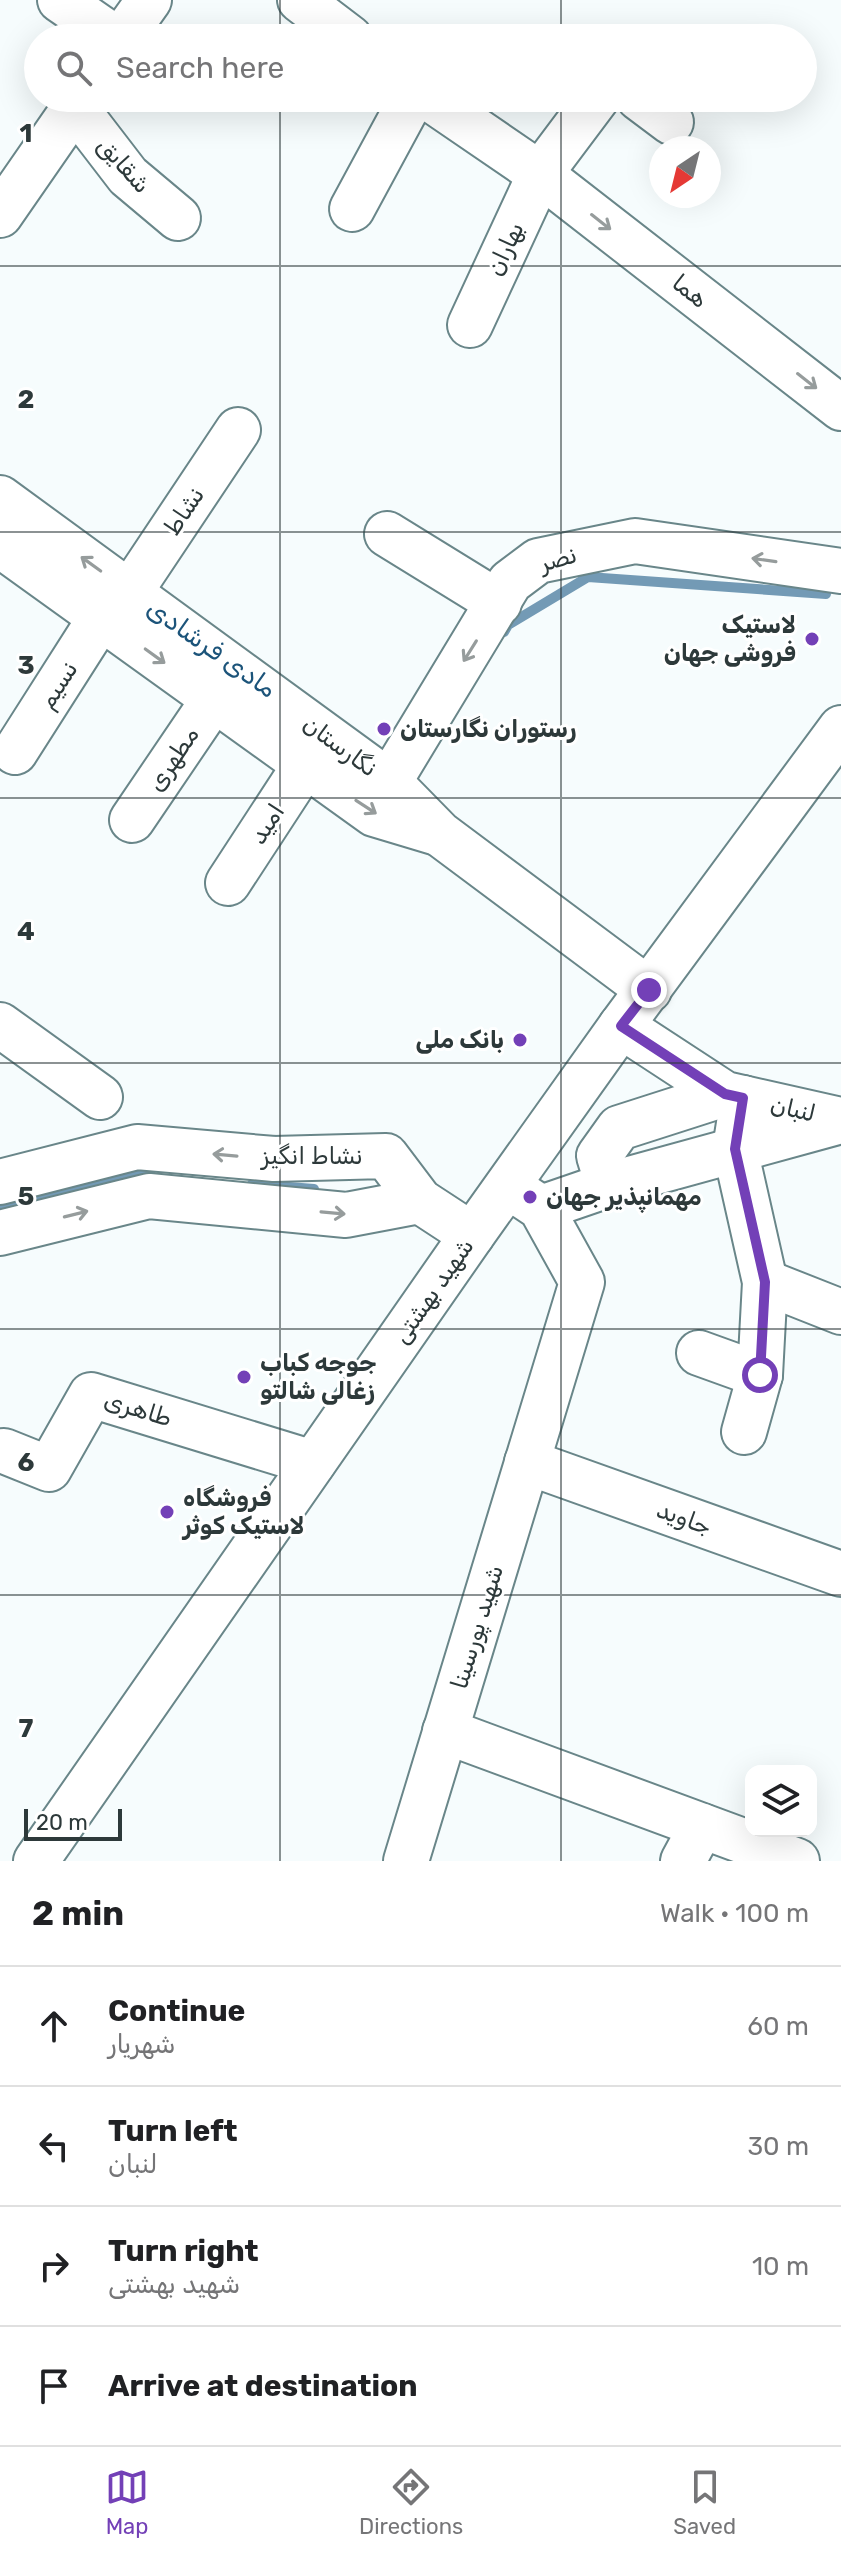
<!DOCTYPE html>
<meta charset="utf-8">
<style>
:root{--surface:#fff;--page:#f6f6f6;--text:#202124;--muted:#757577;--line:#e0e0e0;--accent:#7340b7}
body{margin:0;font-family:Rubik,Cairo,sans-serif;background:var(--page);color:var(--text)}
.controls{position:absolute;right:24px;bottom:24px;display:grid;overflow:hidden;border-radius:16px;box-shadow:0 8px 32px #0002}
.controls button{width:72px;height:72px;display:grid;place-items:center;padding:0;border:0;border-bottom:2px solid var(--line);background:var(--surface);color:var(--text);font:40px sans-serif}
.compass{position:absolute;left:649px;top:136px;width:72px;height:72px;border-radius:50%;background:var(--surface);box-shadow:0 8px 32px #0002;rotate:215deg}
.scale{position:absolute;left:24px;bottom:20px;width:98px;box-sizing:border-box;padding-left:8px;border:4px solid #2d393a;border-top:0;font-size:22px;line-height:28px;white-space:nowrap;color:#2d393a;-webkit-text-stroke:6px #fff;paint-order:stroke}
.stop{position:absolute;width:24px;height:24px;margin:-18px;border:6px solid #7340b7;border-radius:50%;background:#fff}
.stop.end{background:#7340b7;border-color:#fff;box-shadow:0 2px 8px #0008}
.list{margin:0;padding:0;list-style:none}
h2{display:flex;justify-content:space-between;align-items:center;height:104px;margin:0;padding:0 32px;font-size:34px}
h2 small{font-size:26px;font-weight:400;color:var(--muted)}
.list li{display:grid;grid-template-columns:52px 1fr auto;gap:24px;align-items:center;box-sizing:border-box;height:120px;padding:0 32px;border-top:2px solid var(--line)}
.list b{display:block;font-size:30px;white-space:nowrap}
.list p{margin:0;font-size:26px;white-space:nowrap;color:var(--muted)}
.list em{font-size:26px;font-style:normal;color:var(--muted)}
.icon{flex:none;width:44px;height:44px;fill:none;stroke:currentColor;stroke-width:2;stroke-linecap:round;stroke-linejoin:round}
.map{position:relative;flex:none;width:841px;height:1861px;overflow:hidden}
.search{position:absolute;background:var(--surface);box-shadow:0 8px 32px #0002;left:24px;right:24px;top:24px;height:88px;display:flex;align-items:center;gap:20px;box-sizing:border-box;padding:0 28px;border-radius:44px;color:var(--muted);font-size:30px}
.sheet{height:584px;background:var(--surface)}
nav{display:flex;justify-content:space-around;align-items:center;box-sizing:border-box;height:112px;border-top:2px solid var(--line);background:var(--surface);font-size:22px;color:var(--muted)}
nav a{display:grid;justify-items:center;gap:4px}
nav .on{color:var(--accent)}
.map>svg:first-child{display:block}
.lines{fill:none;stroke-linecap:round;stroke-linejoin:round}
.stream{stroke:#739ab5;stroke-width:10}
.minor-casing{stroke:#698689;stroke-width:48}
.major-casing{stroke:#698689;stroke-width:48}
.minor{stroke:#fff;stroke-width:44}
.major{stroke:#fff;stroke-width:44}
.oneway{stroke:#969c9c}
.route{stroke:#7340b7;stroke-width:10}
.grid{fill:none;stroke:#2d393a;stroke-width:2;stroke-opacity:0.55}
.poi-dot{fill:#7340b7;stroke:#fff;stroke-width:3}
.labels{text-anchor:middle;stroke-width:6;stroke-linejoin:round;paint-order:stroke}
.street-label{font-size:24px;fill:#2d393a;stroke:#fff}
.poi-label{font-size:24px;font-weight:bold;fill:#2d393a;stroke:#fff;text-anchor:start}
.water-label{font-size:26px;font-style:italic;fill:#1c547a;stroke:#fff}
.grid-label{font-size:26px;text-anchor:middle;font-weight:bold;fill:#2d393a;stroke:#fff;stroke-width:6;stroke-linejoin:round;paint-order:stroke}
</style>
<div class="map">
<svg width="841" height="1861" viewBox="0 0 841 1861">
<rect width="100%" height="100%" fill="#f6fcfd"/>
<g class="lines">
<!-- stream -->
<g class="stream">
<path d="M 504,632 L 508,625 L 588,577 L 826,594"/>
<path d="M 252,1184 L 314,1189"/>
<path d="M 0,1205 L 124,1174 L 152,1176"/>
</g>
<!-- minor casing -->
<g class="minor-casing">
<g id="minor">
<path d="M 60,0 L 115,38"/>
<path d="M 300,0 L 350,38"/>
<path d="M 122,38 L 149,0"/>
<path d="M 429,98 L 540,174 L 841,408"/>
<path d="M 639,98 L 671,122"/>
<path d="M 75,107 L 128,176 L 178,218"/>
<path d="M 352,209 L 412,98"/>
<path d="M 0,215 L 81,98"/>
<path d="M 470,325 L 540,174 L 597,98"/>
<path d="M 0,498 L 389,782 L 440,834 L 649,990"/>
<path d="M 387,534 L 499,603"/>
<path d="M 0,545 L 374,814 L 434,832"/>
<path d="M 130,592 L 238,430"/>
<path d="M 15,752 L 101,617"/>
<path d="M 389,782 L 510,582 L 538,561 L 635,541 L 841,571"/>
<path d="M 132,820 L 214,699"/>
<path d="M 228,883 L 305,765"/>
<path d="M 0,1025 L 100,1097"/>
<path d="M 743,1098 L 735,1149 L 765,1282 L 760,1375 L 744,1432"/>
<path d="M 0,1182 L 137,1147 L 274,1159 L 386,1156 L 420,1201 L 472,1235"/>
<path d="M 608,1185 L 599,1156 L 619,1128 L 725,1094"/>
<path d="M 541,1208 L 608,1185 L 841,1121"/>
<path d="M 0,1233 L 149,1196 L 346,1215 L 420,1201"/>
<path d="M 765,1282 L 841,1312"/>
<path d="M 699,1353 L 760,1375"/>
<path d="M 4,1451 L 49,1469 L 91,1395 L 313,1463"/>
<path d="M 527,1462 L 841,1574"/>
<path d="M 445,1731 L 797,1861"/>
<path d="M 406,1861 L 582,1282 L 541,1208 L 508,1186"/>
<path d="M 683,1861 L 702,1826"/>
</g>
</g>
<!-- major casing -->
<g class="major-casing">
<g id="major">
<path d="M 621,1026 L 725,1094 L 841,1120"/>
<path d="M 36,1861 L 472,1235 L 621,1026 L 841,728"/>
</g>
</g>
<!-- minor -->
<use href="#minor" class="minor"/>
<!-- major -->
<use href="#major" class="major"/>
</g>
<!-- one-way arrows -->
<defs><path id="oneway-shaft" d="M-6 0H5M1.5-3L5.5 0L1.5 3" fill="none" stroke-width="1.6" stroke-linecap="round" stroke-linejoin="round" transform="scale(2)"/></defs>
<g class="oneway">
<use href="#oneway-shaft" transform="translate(601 222) rotate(38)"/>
<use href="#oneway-shaft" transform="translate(807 381) rotate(38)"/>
<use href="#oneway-shaft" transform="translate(764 560) rotate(-172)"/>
<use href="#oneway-shaft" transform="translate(91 564) rotate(-144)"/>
<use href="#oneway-shaft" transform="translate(470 651) rotate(122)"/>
<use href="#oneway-shaft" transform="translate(155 656) rotate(36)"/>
<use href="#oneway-shaft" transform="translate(366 807) rotate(33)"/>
<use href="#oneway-shaft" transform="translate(225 1155) rotate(-175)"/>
<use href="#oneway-shaft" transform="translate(333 1213) rotate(5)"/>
<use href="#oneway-shaft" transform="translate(76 1214) rotate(-14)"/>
</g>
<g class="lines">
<!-- route -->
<path class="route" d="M 649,990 L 621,1026 L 725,1094 L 743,1098 L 735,1149 L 765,1282 L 760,1375"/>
</g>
<!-- grid -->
<path class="grid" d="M 280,0 L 280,38M 561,0 L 561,38M 280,98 L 280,1861M 561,98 L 561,1861M 0,266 L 841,266M 0,532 L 841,532M 0,798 L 841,798M 0,1063 L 841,1063M 0,1329 L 841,1329M 0,1595 L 841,1595"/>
<!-- markers -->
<g class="poi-dot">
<circle cx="812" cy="639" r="8"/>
<circle cx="384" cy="729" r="8"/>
<circle cx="520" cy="1040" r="8"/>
<circle cx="530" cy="1197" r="8"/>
<circle cx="244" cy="1377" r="8"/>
<circle cx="167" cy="1512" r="8"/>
</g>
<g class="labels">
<!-- street labels -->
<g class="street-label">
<text transform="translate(124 165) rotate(48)" y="8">شقایق</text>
<text transform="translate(505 249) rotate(-65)" y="8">بهاران</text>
<text transform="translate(690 291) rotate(38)" y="8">هما</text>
<text transform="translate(184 511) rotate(-56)" y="8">نشاط</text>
<text transform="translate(558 559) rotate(-16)" y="8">نصر</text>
<text transform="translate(58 685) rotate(-57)" y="8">نسیم</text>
<text transform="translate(340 746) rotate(36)" y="8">نگارستان</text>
<text transform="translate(173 759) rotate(-56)" y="8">مطهری</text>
<text transform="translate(267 824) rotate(-57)" y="8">امید</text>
<text transform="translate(793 1109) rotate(13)" y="8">لنبان</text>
<text x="312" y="1164">نشاط انگیز</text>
<text transform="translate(433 1291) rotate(-55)" y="8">شهید بهشتی</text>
<text transform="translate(138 1409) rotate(17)" y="8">طاهری</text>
<text transform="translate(684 1518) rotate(20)" y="8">جاوید</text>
<text transform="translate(477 1627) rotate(-73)" y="8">شهید پورسینا</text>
</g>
<!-- poi labels -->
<g class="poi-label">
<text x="796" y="633" text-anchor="end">لاستیک<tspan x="796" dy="28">فروشی جهان</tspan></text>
<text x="400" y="737">رستوران نگارستان</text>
<text x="504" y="1048" text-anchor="end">بانک ملی</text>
<text x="546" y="1205">مهمانپذیر جهان</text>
<text x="260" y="1371">جوجه کباب<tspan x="260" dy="28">زغالی شالتو</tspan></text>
<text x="183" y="1506">فروشگاه<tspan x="183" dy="28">لاستیک کوثر</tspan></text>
</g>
<!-- water labels -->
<g class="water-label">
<text transform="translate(212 648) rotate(35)" y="9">مادی فرشادی</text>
</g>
</g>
<g class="grid-label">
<text x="26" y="142">1</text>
<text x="26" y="408">2</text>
<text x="26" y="674">3</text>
<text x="26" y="940">4</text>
<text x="26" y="1205">5</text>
<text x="26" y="1471">6</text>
<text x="26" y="1737">7</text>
</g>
</svg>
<div class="controls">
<button><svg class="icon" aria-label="layers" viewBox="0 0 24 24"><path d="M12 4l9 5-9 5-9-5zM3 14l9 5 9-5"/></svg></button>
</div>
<svg class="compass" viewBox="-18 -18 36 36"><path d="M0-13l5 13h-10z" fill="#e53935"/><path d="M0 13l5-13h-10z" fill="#757577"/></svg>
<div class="scale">20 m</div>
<div class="stop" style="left:760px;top:1375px"></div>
<div class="stop end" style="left:649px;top:990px"></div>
<div class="search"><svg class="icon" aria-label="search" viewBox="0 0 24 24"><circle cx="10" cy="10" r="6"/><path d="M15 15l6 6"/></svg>Search here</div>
</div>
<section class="sheet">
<h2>2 min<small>Walk · 100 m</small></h2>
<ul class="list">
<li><svg class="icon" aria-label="ahead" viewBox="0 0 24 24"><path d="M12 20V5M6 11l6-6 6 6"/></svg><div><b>Continue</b><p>شهریار</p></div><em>60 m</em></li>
<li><svg class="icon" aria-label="left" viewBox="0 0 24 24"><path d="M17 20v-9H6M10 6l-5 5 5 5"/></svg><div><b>Turn left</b><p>لنبان</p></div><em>30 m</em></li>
<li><svg class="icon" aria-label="right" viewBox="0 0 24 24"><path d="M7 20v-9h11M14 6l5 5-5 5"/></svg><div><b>Turn right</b><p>شهید بهشتی</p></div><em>10 m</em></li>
<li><svg class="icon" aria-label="arrive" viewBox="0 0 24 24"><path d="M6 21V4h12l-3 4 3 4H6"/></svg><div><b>Arrive at destination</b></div></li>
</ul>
</section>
<nav>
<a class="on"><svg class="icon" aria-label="map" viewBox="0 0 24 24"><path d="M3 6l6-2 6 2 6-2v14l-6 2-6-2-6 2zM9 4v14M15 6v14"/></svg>Map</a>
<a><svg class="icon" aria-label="directions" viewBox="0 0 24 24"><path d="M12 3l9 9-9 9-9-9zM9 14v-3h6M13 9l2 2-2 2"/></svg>Directions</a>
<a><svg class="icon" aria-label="saved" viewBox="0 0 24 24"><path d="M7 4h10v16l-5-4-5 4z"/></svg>Saved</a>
</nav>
